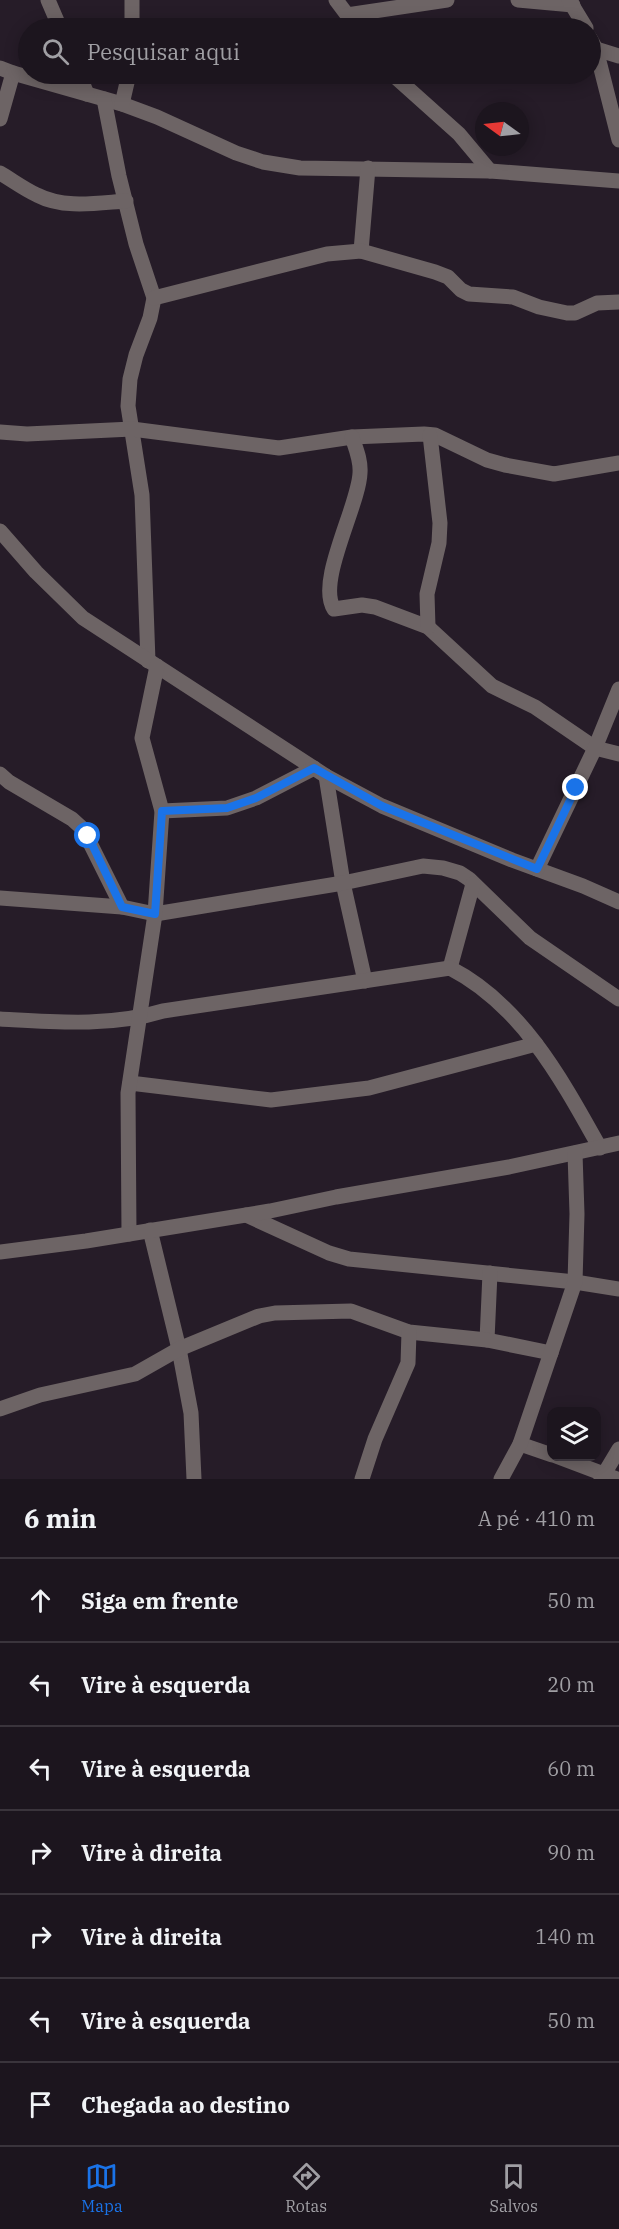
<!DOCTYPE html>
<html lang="pt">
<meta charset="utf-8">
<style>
:root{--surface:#1c151e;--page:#29222b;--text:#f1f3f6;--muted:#a09fa4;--line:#3a343c;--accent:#1a73e8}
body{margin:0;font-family:"IBM Plex Serif",serif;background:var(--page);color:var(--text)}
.controls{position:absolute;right:18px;bottom:18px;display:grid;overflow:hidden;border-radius:12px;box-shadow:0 3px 15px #0003}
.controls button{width:54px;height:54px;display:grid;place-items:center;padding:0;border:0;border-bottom:2px solid var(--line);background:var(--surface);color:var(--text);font:30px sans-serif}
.compass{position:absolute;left:475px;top:102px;width:54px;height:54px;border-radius:50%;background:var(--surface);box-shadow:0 3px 15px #0003;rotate:285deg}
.stop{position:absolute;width:18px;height:18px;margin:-14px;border:4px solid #1a73e8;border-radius:50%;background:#fff}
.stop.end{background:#1a73e8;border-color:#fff;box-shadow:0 2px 6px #0008}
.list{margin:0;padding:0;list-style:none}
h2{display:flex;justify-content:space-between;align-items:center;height:78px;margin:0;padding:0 24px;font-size:26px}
h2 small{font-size:20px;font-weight:400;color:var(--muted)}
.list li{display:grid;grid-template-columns:39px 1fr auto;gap:18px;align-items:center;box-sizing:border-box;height:84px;padding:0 24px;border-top:2px solid var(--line)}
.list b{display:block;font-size:22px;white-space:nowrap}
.list em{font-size:20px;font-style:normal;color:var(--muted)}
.icon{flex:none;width:33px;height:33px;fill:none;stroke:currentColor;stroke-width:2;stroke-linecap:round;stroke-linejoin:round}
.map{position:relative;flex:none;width:619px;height:1479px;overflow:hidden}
.search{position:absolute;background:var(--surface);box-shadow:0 3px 15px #0003;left:18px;right:18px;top:18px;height:66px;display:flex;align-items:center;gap:15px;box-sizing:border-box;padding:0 21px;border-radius:33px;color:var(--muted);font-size:22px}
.sheet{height:666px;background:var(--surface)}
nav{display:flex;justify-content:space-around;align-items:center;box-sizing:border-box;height:84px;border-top:2px solid var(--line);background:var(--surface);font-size:16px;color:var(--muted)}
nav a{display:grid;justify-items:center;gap:3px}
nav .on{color:var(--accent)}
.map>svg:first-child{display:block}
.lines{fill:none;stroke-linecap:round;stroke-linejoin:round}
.minor{stroke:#6d6465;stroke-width:15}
.route{stroke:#1a73e8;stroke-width:8}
</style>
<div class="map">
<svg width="619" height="1479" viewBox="0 0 619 1479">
<rect width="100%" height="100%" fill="#261c28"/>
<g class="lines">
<!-- minor -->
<g class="minor">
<path d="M 48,0 L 60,28"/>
<path d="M 336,0 L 357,28"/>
<path d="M 518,0 L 573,5"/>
<path d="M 569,0 L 586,28"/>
<path d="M 347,15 L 447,0"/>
<path d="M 132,28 L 132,0"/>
<path d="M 590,38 L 596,49 L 619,140"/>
<path d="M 596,49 L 619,56"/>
<path d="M 0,68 L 13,73 L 122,104 L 157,117 L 236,153 L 263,162 L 300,168 L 490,171 L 619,181"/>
<path d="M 79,74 L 87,94"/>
<path d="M 392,74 L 459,134 L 490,171"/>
<path d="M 104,99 L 119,176 L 136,244 L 154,298 L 150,318 L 136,355 L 130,379 L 128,406 L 142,495 L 148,661"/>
<path d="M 122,104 L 129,74"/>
<path d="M 0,119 L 13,73"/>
<path d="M 0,173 C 12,180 24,189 37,195 C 64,209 97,203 126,201"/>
<path d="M 361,251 L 368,168"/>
<path d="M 154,298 L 327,254 L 361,251 L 435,272 L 448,277 L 461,290 L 469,294 L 513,297 L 539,307 L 567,313 L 575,313 L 597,303 L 619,302"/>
<path d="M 0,432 L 27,434 L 132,429 L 279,448 L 352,437 L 424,434 L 435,435 L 487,460 L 505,465 L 554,474 L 619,463"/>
<path d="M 352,437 C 356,449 361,460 360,473 C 359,505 316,582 334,609 L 362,605 L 375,607 L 428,627 L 492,686 L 535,707 L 595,748 L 619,754"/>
<path d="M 0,531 L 36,572 L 83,618 L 326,776 L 382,806 L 512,860 L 583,886 L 619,902"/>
<path d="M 428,627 L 427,594 L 439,543 L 440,523 L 430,435"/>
<path d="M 0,774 L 9,782 L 72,819 L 83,829 L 122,907"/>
<path d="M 326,776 L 343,883 L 365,981"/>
<path d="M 162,811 L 227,808 L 256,798 L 314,768"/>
<path d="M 537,869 L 595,748 L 619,689"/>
<path d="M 0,898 L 122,907 L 155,914 L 343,883 L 423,866 L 443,868 L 460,873 L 469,879 L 530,938 L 619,999"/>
<path d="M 450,968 L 473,884"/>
<path d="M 0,1019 C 54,1022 111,1027 163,1011 L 450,968 C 522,1005 562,1080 600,1148"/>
<path d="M 130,1083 L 271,1100 L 369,1088 L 536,1044"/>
<path d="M 246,1215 L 329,1253 L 349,1259 L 575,1282 L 619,1289"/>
<path d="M 150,1230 L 179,1349 L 191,1413 L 194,1479"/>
<path d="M 129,1234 L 128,1093 L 155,914 L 162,811 L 142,738 L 157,666"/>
<path d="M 0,1252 L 86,1241 L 270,1211 L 336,1197 L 509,1167 L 619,1143"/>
<path d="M 487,1340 L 490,1273"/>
<path d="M 0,1409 L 40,1395 L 135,1374 L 179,1349 L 259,1316 L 275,1313 L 351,1311 L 409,1332 L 487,1340 L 551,1353"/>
<path d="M 520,1444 L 552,1455"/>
<path d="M 556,1456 L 617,1479"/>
<path d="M 362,1479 L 375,1439 L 408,1363 L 409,1332"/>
<path d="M 501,1479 L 520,1444 L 575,1282 L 577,1214 L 575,1153"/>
<path d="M 601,1479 L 619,1449"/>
</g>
</g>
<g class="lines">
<!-- route -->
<path class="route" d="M 88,836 L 122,907 L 155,914 L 162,811 L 227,808 L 256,798 L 314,768 L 382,806 L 537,869 L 576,788"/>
</g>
</svg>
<div class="controls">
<button><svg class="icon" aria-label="layers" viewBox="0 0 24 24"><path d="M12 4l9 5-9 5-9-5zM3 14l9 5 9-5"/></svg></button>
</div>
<svg class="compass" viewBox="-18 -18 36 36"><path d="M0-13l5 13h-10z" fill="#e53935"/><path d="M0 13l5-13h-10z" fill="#a09fa4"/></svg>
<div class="stop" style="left:88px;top:836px"></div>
<div class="stop end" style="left:576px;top:788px"></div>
<div class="search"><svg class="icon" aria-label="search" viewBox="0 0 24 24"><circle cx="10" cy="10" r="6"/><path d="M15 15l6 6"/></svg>Pesquisar aqui</div>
</div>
<section class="sheet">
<h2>6 min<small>A pé · 410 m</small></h2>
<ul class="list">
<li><svg class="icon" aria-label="ahead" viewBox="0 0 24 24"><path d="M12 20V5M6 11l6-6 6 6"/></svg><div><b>Siga em frente</b></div><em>50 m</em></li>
<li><svg class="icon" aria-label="left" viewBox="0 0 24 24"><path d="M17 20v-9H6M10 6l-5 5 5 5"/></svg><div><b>Vire à esquerda</b></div><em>20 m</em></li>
<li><svg class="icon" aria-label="left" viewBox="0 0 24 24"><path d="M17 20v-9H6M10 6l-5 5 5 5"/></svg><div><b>Vire à esquerda</b></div><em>60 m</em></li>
<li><svg class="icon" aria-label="right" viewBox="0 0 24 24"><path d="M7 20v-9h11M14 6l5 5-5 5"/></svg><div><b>Vire à direita</b></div><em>90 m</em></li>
<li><svg class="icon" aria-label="right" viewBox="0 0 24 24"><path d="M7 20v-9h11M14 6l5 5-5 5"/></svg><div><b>Vire à direita</b></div><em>140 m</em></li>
<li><svg class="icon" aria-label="left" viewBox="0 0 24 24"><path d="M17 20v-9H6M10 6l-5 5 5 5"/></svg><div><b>Vire à esquerda</b></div><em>50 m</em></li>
<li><svg class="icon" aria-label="arrive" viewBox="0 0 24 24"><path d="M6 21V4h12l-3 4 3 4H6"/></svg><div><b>Chegada ao destino</b></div></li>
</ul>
</section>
<nav>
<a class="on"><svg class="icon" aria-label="map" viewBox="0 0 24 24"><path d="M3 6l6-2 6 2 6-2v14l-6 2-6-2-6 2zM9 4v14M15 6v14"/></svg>Mapa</a>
<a><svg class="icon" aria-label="directions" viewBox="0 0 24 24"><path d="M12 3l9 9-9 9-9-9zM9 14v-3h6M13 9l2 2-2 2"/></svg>Rotas</a>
<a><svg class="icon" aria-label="saved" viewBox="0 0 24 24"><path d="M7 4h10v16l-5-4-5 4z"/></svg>Salvos</a>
</nav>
